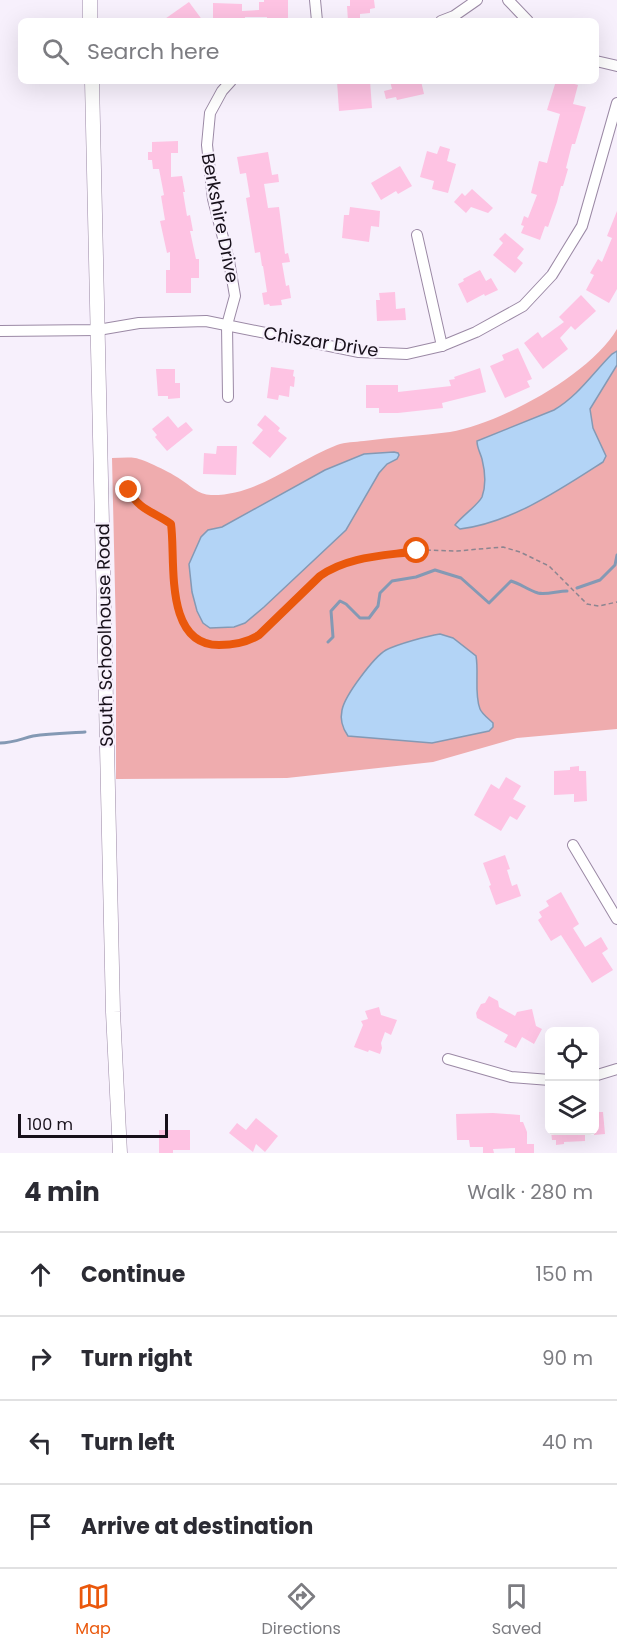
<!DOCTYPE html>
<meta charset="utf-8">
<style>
:root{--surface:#fff;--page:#f7f7f7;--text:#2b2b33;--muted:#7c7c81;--line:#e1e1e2;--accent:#ea580c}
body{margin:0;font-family:Poppins,sans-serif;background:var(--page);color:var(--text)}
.controls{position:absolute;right:18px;bottom:18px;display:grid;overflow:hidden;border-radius:9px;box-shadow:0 6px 24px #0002}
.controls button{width:54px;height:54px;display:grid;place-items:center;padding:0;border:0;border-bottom:2px solid var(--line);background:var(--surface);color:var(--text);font:30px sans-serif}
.scale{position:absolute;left:18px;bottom:15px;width:150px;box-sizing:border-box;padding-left:6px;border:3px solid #17101a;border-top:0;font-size:16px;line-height:21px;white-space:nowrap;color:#17101a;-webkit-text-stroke:4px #f7f0fc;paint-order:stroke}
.stop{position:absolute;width:18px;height:18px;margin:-14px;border:4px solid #ea580c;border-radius:50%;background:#fff}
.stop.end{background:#ea580c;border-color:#fff;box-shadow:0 2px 6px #0008}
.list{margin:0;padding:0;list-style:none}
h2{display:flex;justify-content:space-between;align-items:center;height:78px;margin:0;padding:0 24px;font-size:26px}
h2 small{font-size:20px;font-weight:400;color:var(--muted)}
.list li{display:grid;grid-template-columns:39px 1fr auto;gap:18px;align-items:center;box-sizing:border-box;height:84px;padding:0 24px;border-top:2px solid var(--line)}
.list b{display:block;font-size:22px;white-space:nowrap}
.list em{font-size:20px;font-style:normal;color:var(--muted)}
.icon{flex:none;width:33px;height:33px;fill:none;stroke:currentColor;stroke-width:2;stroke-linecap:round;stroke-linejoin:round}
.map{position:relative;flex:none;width:617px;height:1153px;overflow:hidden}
.search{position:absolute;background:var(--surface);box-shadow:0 6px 24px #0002;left:18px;right:18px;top:18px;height:66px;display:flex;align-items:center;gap:15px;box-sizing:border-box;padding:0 21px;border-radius:9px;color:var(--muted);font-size:22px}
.sheet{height:414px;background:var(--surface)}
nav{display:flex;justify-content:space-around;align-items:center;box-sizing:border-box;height:84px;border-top:2px solid var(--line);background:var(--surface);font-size:16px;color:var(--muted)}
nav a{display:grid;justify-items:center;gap:3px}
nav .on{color:var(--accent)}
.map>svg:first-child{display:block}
.green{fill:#efacae}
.water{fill:#b3d4f6;stroke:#8499b4;stroke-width:1.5}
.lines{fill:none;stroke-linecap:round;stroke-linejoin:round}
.stream{stroke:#8499b4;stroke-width:3}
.building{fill:#fec3e3}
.minor-casing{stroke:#9b89a5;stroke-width:12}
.tertiary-casing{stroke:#9b89a5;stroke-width:15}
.path{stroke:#8c8590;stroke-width:1.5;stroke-dasharray:4.5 3;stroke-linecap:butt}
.minor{stroke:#fff;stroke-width:10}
.tertiary{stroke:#fff;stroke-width:14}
.route{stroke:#ea580c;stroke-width:8}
.labels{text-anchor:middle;stroke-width:4.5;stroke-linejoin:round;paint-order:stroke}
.street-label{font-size:18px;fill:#17101a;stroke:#f7f0fc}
</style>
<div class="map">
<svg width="617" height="1153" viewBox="0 0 617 1153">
<rect width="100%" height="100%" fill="#f7f0fc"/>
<!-- green -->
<path class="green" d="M 617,329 L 617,729 L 517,738 L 433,762 L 287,778 L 116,779 L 116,634 L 112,458 C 120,458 128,457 135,458 C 143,459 172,473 180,479 C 190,485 198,495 211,495 C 258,496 295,461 337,445 C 345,442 355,442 364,441 C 392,437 421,436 450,432 C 500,424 591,374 617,329 Z"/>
<!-- water -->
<g class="water">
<path d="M 617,351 L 617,365 L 590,409 L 593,428 L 606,456 L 603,462 C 561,489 511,523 460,529 L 455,525 C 462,516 478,505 482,497 C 486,486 485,471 482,459 C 480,452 477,448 477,441 L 554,410 C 578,396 593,373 612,354 Z"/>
<path d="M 394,452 L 398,453 L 399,455 L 397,459 L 387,464 L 379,473 L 346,530 L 264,607 L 245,623 L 234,627 L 210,628 L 203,623 L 197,611 L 192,592 L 189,564 L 201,537 L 208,530 L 222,527 L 325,470 L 364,454 Z"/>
<path d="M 440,634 L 453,638 L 476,656 C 479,672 474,694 480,709 C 482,714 489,719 493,723 L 493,727 L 489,731 L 432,743 L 348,736 C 343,729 340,719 342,710 C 345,695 374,657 386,650 C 398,644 427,636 440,634 Z"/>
</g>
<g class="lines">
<!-- stream -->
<g class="stream">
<path d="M 577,588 L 600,580 L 615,565 L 617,555"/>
<path d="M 328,642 L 333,637 L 331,611 L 340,601 L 346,604 L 360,618 L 369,618 L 378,606 L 380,593 L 392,581 L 416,577 L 435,570 L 461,578 L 489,603 L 511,581 C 521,584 528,590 538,593 C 546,595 558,591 567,591"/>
<path d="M 0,743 C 12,743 21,739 33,736 C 50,733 68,733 85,732"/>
</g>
</g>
<!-- building -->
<g class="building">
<path d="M 264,0 L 288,0 L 288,21 L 267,20 L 267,17 L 245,17 L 245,21 L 213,21 L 213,3 L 242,4 L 242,11 L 259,10 L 259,2 L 264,2 Z"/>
<path d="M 350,0 L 374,0 L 375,8 L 370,9 L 370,13 L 360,14 L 360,21 L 348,21 L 347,6 L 350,6 Z"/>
<path d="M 189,2 L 203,21 L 162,21 Z"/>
<path d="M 337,81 L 370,81 L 372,108 L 339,111 Z"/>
<path d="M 390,81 L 421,81 L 424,94 L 397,100 L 396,97 L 386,99 L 384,91 L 392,89 Z"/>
<path d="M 556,81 L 564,81 L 578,85 L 573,104 L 586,107 L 575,144 L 572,144 L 566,168 L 568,169 L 563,186 L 561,186 L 557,202 L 548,227 L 545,226 L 540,240 L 521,233 L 524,226 L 521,225 L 524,216 L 528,218 L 537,195 L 531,193 L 539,161 L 547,163 L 560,114 L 547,110 Z"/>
<path d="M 178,141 L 178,153 L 171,153 L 171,177 L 182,176 L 185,192 L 183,192 L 187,216 L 190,215 L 193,231 L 190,231 L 196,259 L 199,259 L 199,278 L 191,278 L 191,293 L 166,293 L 166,270 L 170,270 L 170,252 L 167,253 L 160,221 L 165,220 L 161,196 L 164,195 L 159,169 L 153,169 L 152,160 L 148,160 L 148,152 L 152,152 L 152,142 Z"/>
<path d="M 440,146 L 450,149 L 447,161 L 456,164 L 448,193 L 432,189 L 434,181 L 420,177 L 427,151 L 437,154 Z"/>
<path d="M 268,152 L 272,175 L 278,174 L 279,182 L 264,184 L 268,208 L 279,207 L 285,254 L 288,253 L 290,262 L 282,263 L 286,286 L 289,285 L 291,298 L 281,300 L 282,305 L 270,306 L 269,304 L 264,305 L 262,293 L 267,292 L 263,266 L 262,266 L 260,252 L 255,253 L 246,198 L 250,197 L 246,173 L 240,174 L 237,157 Z"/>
<path d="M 400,166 L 412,186 L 398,194 L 396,191 L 381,200 L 371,183 Z"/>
<path d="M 472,189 L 493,208 L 488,213 L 471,207 L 466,213 L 454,202 L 462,193 L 465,196 Z"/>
<path d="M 350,207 L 380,211 L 379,227 L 371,226 L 369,242 L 342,238 L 344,215 L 349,215 Z"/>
<path d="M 617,211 L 617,289 L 609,303 L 586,290 L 594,275 L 590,273 L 598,259 L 602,262 L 612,238 L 607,236 Z"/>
<path d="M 505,233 L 524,249 L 517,258 L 523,263 L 515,273 L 493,255 L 503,243 L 499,239 Z"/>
<path d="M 480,270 L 486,281 L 491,278 L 498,290 L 485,296 L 484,294 L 467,303 L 458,284 L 464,281 L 463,279 Z"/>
<path d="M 395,292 L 396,309 L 405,308 L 406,320 L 377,321 L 376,300 L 380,300 L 379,293 Z"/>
<path d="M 581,295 L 596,311 L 575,330 L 571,326 L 560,338 L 568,349 L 543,369 L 524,343 L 538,332 L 542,338 L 564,322 L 559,317 Z"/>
<path d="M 518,348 L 532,379 L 527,381 L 530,387 L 505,398 L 490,366 L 504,360 L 502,355 Z"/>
<path d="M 271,367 L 294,370 L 293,376 L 295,377 L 294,387 L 290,386 L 289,397 L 279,395 L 278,400 L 267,398 Z"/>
<path d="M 480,368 L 486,392 L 442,403 L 443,408 L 398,413 L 379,413 L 379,408 L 366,408 L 366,385 L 398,385 L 398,392 L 451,386 L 449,380 L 455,379 L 454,377 Z"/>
<path d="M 156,369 L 175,369 L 175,383 L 180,383 L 180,398 L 168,399 L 168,396 L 158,396 Z"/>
<path d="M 265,415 L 280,428 L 278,431 L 287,438 L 270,458 L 252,443 L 263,430 L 257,425 Z"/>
<path d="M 168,416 L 178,428 L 186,422 L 193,430 L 167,451 L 155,437 L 157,435 L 152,429 Z"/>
<path d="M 217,446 L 237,446 L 236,475 L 203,474 L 204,453 L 216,454 Z"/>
<path d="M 579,766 L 579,771 L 586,771 L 587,801 L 574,802 L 574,794 L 554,795 L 554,771 L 570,770 L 570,767 Z"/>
<path d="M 506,777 L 521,786 L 513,799 L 526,806 L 517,820 L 510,816 L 501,831 L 474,815 L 491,784 L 499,789 Z"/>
<path d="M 505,855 L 510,869 L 507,870 L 512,886 L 517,884 L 521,896 L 496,905 L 489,886 L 491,885 L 483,863 Z"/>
<path d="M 561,892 L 579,924 L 573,928 L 585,947 L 601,937 L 608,949 L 602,953 L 613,970 L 592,983 L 561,935 L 551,941 L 538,920 L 542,917 L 539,912 L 549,906 L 546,901 Z"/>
<path d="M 489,996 L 498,1001 L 499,1007 L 515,1016 L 517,1012 L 532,1009 L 536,1026 L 542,1029 L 534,1044 L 522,1037 L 516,1048 L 504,1042 L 508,1035 L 477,1018 L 476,1013 L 481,1004 L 485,1003 Z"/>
<path d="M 379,1007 L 381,1015 L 397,1020 L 391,1035 L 385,1032 L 381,1043 L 382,1048 L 380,1054 L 369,1050 L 368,1052 L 354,1047 L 363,1025 L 361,1021 L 368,1019 L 365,1011 Z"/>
<path d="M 594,1112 L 603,1112 L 605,1134 L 594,1135 Z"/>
<path d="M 493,1113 L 520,1115 L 520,1122 L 523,1122 L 527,1132 L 527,1144 L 534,1144 L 534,1153 L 515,1153 L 515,1148 L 493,1149 L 494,1153 L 483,1153 L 483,1147 L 470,1147 L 469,1140 L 457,1140 L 456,1114 Z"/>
<path d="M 256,1118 L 278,1136 L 265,1152 L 256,1144 L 253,1152 L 229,1133 L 237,1123 L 246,1130 Z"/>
<path d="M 159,1130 L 190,1130 L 190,1150 L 173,1150 L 173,1153 L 159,1153 Z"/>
<path d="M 551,1131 L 585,1131 L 585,1141 L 564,1142 L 564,1144 L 556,1145 L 556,1140 L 552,1140 Z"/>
</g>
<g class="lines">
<!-- minor casing -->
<g class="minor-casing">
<g id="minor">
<path d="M 315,0 L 317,21"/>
<path d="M 508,0 L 528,21"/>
<path d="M 441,21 L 454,16 L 477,0"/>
<path d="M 596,61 L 617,66"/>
<path d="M 417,235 L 442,346"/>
<path d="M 0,331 L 98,330 L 139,323 L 206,321 L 359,352 L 407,354 L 442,346 L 476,332 L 523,306 L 552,275 L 582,226 L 617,103"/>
<path d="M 228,397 L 227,325 L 235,296 L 229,261 L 213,199 L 207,145 L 210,113 L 222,91 L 231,81"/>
<path d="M 573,845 L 617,919"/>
<path d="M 448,1059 L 511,1077 L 550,1080"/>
<path d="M 594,1076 L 617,1069"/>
</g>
</g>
<!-- tertiary casing -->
<g class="tertiary-casing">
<g id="tertiary">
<path d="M 90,0 L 90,21"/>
<path d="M 92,81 L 113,1012 L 120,1153"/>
</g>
</g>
<!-- path -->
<path class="path" d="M 127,477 C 132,511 147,506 171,524 C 176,559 163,645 219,645 C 234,645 246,643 259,635 L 320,576 C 331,568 342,564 355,560 L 427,550 L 457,551 L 503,547 L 520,552 L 549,566 L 587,604 L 599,606 L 617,602"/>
<!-- minor -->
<use href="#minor" class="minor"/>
<!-- tertiary -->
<use href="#tertiary" class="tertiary"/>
</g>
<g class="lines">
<!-- route -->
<path class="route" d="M 129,490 C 137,509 156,513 171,524 C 176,559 163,645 219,645 C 234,645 246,643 259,635 L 320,576 C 348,556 384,556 417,551"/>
</g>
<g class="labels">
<!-- street labels -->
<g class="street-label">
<text transform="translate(220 218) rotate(79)" y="6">Berkshire Drive</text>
<text transform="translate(321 342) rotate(9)" y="6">Chiszar Drive</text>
<text transform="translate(105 635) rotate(-91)" y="6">South Schoolhouse Road</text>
</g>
</g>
</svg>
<div class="controls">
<button><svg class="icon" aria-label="locate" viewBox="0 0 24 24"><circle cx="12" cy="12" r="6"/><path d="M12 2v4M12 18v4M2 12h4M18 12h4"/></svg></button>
<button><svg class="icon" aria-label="layers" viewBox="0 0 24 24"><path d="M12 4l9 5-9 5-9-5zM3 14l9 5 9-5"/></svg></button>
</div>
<div class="scale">100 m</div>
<div class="stop" style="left:417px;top:551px"></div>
<div class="stop end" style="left:129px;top:490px"></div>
<div class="search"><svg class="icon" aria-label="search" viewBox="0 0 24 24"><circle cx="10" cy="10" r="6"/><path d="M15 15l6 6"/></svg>Search here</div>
</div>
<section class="sheet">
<h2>4 min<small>Walk · 280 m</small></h2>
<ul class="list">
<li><svg class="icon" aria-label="ahead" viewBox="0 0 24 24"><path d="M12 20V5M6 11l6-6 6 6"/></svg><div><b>Continue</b></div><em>150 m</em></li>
<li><svg class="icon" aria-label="right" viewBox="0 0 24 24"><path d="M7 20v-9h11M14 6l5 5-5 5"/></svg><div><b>Turn right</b></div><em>90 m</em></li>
<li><svg class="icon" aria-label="left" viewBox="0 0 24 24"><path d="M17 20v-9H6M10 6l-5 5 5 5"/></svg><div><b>Turn left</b></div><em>40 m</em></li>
<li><svg class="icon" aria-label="arrive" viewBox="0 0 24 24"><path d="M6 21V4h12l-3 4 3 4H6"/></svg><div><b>Arrive at destination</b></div></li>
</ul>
</section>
<nav>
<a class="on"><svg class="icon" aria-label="map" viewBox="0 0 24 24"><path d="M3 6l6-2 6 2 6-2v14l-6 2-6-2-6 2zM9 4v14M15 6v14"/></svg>Map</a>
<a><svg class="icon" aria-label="directions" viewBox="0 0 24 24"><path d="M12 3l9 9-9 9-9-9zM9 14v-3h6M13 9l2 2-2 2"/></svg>Directions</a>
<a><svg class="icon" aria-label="saved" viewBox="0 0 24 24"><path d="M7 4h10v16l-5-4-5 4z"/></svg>Saved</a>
</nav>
